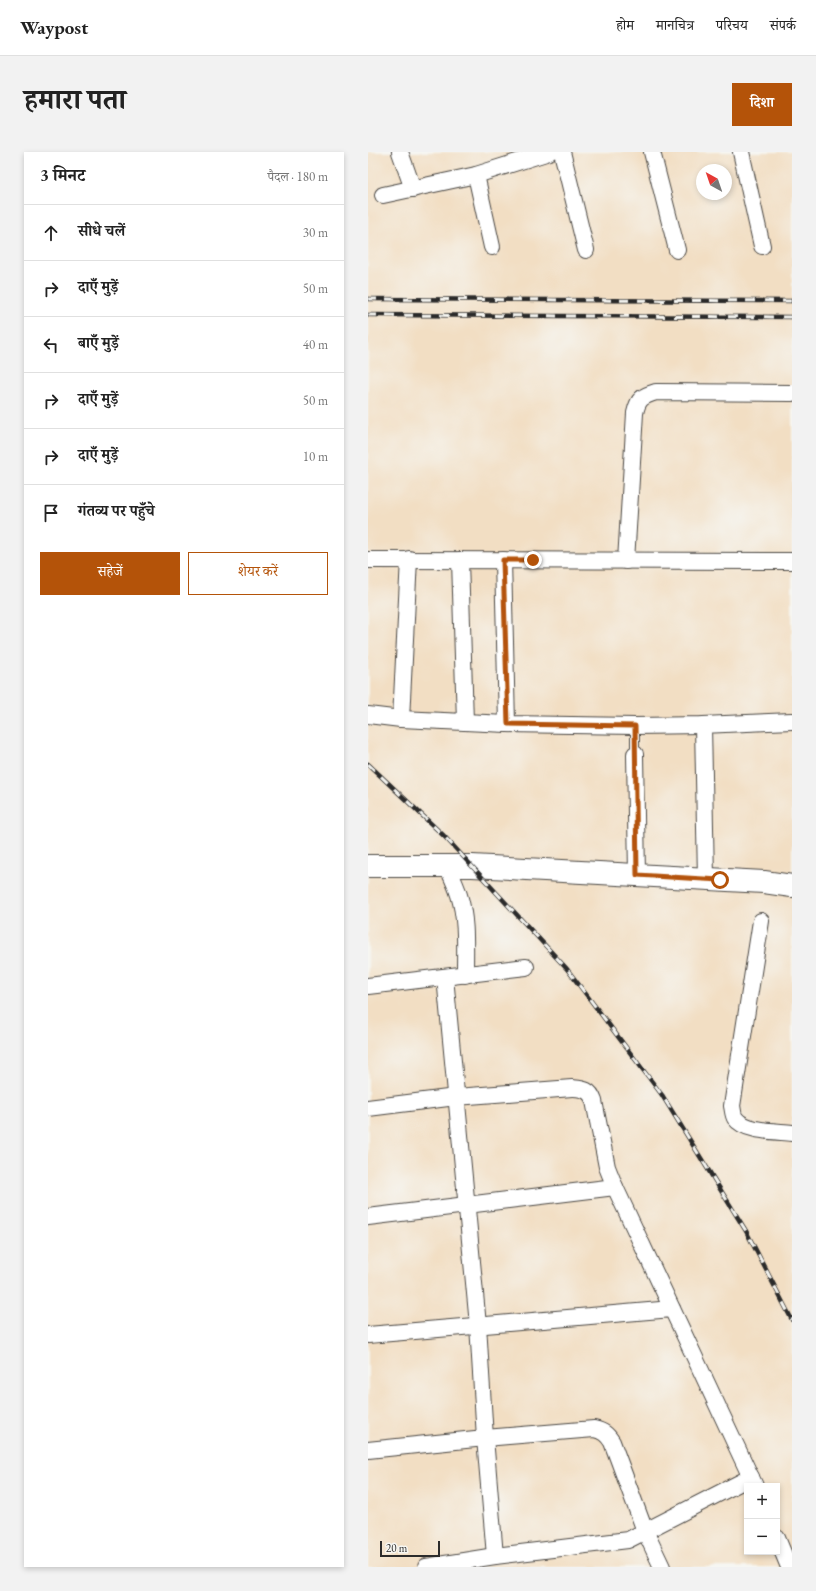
<!DOCTYPE html>
<html lang="hi">
<meta charset="utf-8">
<style>
:root{--surface:#fff;--page:#f2f2f2;--text:#222;--muted:#767676;--line:#e0e0e0;--accent:#b45309}
body{margin:0;font-family:"EB Garamond","Noto Serif Devanagari",serif;background:var(--page);color:var(--text)}
.controls{position:absolute;right:12px;bottom:12px;display:grid;overflow:hidden;border-radius:0px;box-shadow:0 2px 6px #0003}
.controls button{width:36px;height:36px;display:grid;place-items:center;padding:0;border:0;border-bottom:1px solid var(--line);background:var(--surface);color:var(--text);font:20px sans-serif}
.compass{position:absolute;left:328px;top:12px;width:36px;height:36px;border-radius:50%;background:var(--surface);box-shadow:0 2px 6px #0003;rotate:320deg}
.scale{position:absolute;left:12px;bottom:10px;width:60px;box-sizing:border-box;padding-left:4px;border:2px solid #2b2b2b;border-top:0;font-size:11px;line-height:14px;white-space:nowrap;color:#2b2b2b;-webkit-text-stroke:3px #f6f6f2;paint-order:stroke}
.stop{position:absolute;width:12px;height:12px;margin:-9px;border:3px solid #b45309;border-radius:50%;background:#fff}
.stop.end{background:#b45309;border-color:#fff;box-shadow:0 1px 4px #0008}
.list{margin:0;padding:0;list-style:none}
h2{display:flex;justify-content:space-between;align-items:center;height:52px;margin:0;padding:0 16px;font-size:17px}
h2 small{font-size:13px;font-weight:400;color:var(--muted)}
.list li{display:grid;grid-template-columns:26px 1fr auto;gap:12px;align-items:center;box-sizing:border-box;height:56px;padding:0 16px;border-top:1px solid var(--line)}
.list b{display:block;font-size:15px;white-space:nowrap}
.list em{font-size:13px;font-style:normal;color:var(--muted)}
.actions{display:flex;gap:8px;padding:12px 16px}
.actions a{flex:1;padding:9px 0;border:1px solid var(--accent);border-radius:0px;text-align:center;font-size:14px;color:var(--accent)}
.actions .main{background:var(--accent);color:#fff}
.icon{flex:none;width:22px;height:22px;fill:none;stroke:currentColor;stroke-width:2;stroke-linecap:round;stroke-linejoin:round}
.map{position:relative;flex:none;width:424px;height:1415px;overflow:hidden;border-radius:0px}
header{display:flex;align-items:center;gap:24px;box-sizing:border-box;height:56px;padding:0 20px;background:var(--surface);border-bottom:1px solid var(--line)}
header strong{font-size:19px}
nav{display:flex;gap:22px;margin-inline-start:auto;font-size:14px}
.intro{display:flex;align-items:center;justify-content:space-between;box-sizing:border-box;height:96px;padding:0 24px}
h1{margin:0;font-size:28px}
.button{padding:10px 18px;border-radius:0px;background:var(--accent);color:#fff;font-size:14px;font-weight:700}
main{display:flex;gap:24px;padding:0 24px}
aside{flex:1;background:var(--surface);border-radius:0px;box-shadow:0 2px 6px #0003}
.map>svg:first-child{display:block}
.lines{fill:none;stroke-linecap:round;stroke-linejoin:round}
.lane-casing{stroke:#494642;stroke-width:10}
.street-casing{stroke:#494642;stroke-width:18}
.secondary-casing{stroke:#494642;stroke-width:24}
.lane{stroke:#fff;stroke-width:8}
.street{stroke:#fff;stroke-width:16}
.secondary{stroke:#fff;stroke-width:22}
.rail-casing{stroke:#2b2b2b;stroke-width:4.5}
.rail{stroke:#f6f6f2;stroke-width:3;stroke-dasharray:9;stroke-linecap:butt}
.route{stroke:#b45309;stroke-width:5}
</style>
<header>
<strong>Waypost</strong>
<nav><a>होम</a><a>मानचित्र</a><a>परिचय</a><a>संपर्क</a></nav>
</header>
<div class="intro"><h1>हमारा पता</h1><a class="button">दिशा</a></div>
<main>
<aside>
<h2>3 मिनट<small>पैदल · 180 m</small></h2>
<ul class="list">
<li><svg class="icon" aria-label="ahead" viewBox="0 0 24 24"><path d="M12 20V5M6 11l6-6 6 6"/></svg><div><b>सीधे चलें</b></div><em>30 m</em></li>
<li><svg class="icon" aria-label="right" viewBox="0 0 24 24"><path d="M7 20v-9h11M14 6l5 5-5 5"/></svg><div><b>दाएँ मुड़ें</b></div><em>50 m</em></li>
<li><svg class="icon" aria-label="left" viewBox="0 0 24 24"><path d="M17 20v-9H6M10 6l-5 5 5 5"/></svg><div><b>बाएँ मुड़ें</b></div><em>40 m</em></li>
<li><svg class="icon" aria-label="right" viewBox="0 0 24 24"><path d="M7 20v-9h11M14 6l5 5-5 5"/></svg><div><b>दाएँ मुड़ें</b></div><em>50 m</em></li>
<li><svg class="icon" aria-label="right" viewBox="0 0 24 24"><path d="M7 20v-9h11M14 6l5 5-5 5"/></svg><div><b>दाएँ मुड़ें</b></div><em>10 m</em></li>
<li><svg class="icon" aria-label="arrive" viewBox="0 0 24 24"><path d="M6 21V4h12l-3 4 3 4H6"/></svg><div><b>गंतव्य पर पहुँचे</b></div></li>
</ul>
<div class="actions"><a class="main">सहेजें</a><a>शेयर करें</a></div>
</aside>
<div class="map">
<svg width="424" height="1415" viewBox="0 0 424 1415">
<rect width="100%" height="100%" fill="#f6f6f2"/>
<filter id="ink" filterUnits="userSpaceOnUse"><feTurbulence type="fractalNoise" baseFrequency=".025" numOctaves="2"/><feDisplacementMap in="SourceGraphic" scale="8" xChannelSelector="R" yChannelSelector="G"/><feConvolveMatrix kernelMatrix="1 2 1 2 8 2 1 2 1" color-interpolation-filters="sRGB"/></filter>
<filter id="wash" filterUnits="userSpaceOnUse"><feTurbulence type="fractalNoise" baseFrequency=".012" numOctaves="4" result="noise"/><feDisplacementMap in="SourceGraphic" scale="16" xChannelSelector="R" yChannelSelector="G"/><feGaussianBlur stdDeviation="0.9" result="paint"/><feColorMatrix in="noise" values="0 0 0 0 0 0 0 0 0 0 0 0 0 0 0 0 0 1.4 0 .05"/><feComposite in="paint" operator="in"/></filter>
<g filter="url(#wash)">
<rect width="100%" height="100%" fill="#f2dec3"/>
</g>
<g filter="url(#ink)">
<g class="lines">
<!-- lane casing -->
<g class="lane-casing">
<path id="lane" d="M 267,574 L 267,602"/>
</g>
<!-- street casing -->
<g class="street-casing">
<g id="street">
<path d="M 32,0 L 45,37"/>
<path d="M 194,0 L 218,98"/>
<path d="M 284,0 L 309,98"/>
<path d="M 373,0 L 394,94"/>
<path d="M 108,23 L 124,95"/>
<path d="M 15,43 L 108,23 L 181,0"/>
<path d="M 0,408 L 424,409"/>
<path d="M 92,408 L 97,570"/>
<path d="M 135,408 L 139,572"/>
<path d="M 258,409 L 267,261 C 270,247 274,244 288,240 L 424,241"/>
<path d="M 0,563 L 33,567 L 139,572 L 267,574 L 335,573 L 424,569"/>
<path d="M 33,567 L 41,407"/>
<path d="M 335,573 L 338,727"/>
<path d="M 267,602 L 269,723"/>
<path d="M 79,714 C 83,723 88,733 91,743 C 99,768 97,796 97,823"/>
<path d="M 393,769 L 364,954 C 365,958 365,963 367,966 C 377,980 408,979 424,981"/>
<path d="M 77,825 L 110,1173 L 117,1286 L 127,1404"/>
<path d="M 0,834 L 158,815"/>
<path d="M 0,956 L 88,945 L 204,936 C 215,937 222,937 226,949 L 239,1015 L 247,1035 L 387,1334"/>
<path d="M 0,1065 L 247,1035"/>
<path d="M 0,1183 L 304,1157"/>
<path d="M 0,1298 L 117,1286 L 226,1277 C 235,1279 239,1282 244,1290 L 277,1379 L 294,1415"/>
<path d="M 409,1386 L 421,1415"/>
<path d="M 58,1415 L 127,1404 L 260,1388 L 383,1325"/>
</g>
</g>
<!-- secondary casing -->
<g class="secondary-casing">
<path id="secondary" d="M 0,714 L 104,714 L 396,730 L 424,734"/>
</g>
<!-- lane -->
<use href="#lane" class="lane"/>
<!-- street -->
<use href="#street" class="street"/>
<!-- secondary -->
<use href="#secondary" class="secondary"/>
<!-- rail casing -->
<g class="rail-casing">
<g id="rail">
<path d="M 0,147 L 424,149"/>
<path d="M 0,163 L 424,165"/>
<path d="M 0,612 L 76,684 L 199,817 L 294,943 L 378,1079 L 424,1168"/>
</g>
</g>
<!-- rail -->
<use href="#rail" class="rail"/>
</g>
</g>
<g class="lines" filter="url(#ink)">
<!-- route -->
<path class="route" d="M 165,408 L 135,408 L 140,572 L 267,574 L 269,723 L 352,728"/>
</g>
</svg>
<div class="controls">
<button>+</button>
<button>−</button>
</div>
<svg class="compass" viewBox="-18 -18 36 36"><path d="M0-13l5 13h-10z" fill="#e53935"/><path d="M0 13l5-13h-10z" fill="#767676"/></svg>
<div class="scale">20 m</div>
<div class="stop" style="left:352px;top:728px"></div>
<div class="stop end" style="left:165px;top:408px"></div>
</div>
</main>
